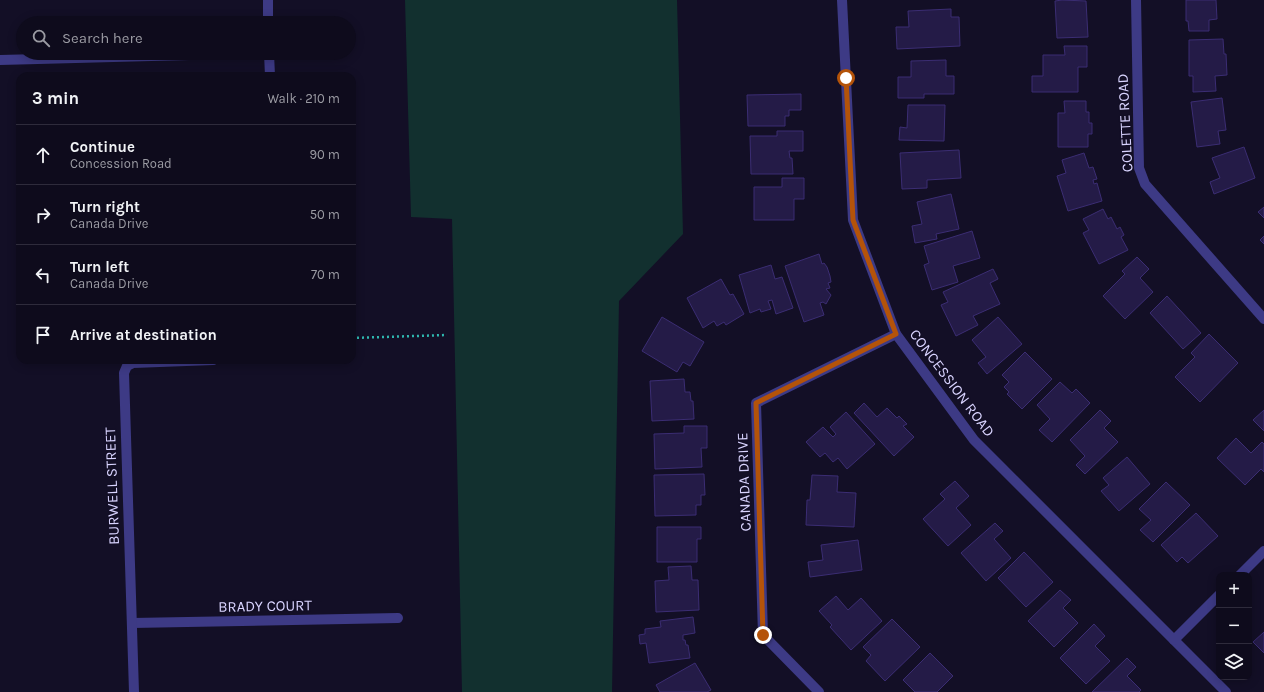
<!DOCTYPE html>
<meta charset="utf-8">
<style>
:root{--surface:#0e0b1c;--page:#1c1929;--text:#f1f3f6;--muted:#9b9ba3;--line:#2e2b3b}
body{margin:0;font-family:Karla,sans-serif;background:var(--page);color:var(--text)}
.controls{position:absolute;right:12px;bottom:12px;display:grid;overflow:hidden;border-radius:8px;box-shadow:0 2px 10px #0003}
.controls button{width:36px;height:36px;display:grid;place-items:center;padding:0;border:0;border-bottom:1px solid var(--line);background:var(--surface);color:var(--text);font:20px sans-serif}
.stop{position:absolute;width:12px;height:12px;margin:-9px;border:3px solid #b45309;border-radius:50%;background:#fff}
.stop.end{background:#b45309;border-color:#fff;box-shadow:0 1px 4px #0008}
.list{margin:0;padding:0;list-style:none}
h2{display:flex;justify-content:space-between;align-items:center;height:52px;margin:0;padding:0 16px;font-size:17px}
h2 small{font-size:13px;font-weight:400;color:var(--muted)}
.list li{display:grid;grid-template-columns:26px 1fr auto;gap:12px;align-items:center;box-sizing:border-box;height:60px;padding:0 16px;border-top:1px solid var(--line)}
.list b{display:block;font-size:15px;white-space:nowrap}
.list p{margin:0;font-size:13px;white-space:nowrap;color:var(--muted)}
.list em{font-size:13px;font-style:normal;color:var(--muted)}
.icon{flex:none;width:22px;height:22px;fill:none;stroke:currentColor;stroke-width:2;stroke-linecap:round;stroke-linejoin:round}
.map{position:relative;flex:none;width:1264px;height:692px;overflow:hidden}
.search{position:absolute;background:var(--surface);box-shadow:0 2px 10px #0003;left:16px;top:16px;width:340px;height:44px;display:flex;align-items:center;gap:10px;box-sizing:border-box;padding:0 14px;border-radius:22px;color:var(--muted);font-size:15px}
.panel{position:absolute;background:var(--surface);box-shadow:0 2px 10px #0003;left:16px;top:72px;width:340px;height:292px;border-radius:12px}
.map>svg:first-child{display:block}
.green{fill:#12302f}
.building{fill:#241b47;stroke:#3b2d73}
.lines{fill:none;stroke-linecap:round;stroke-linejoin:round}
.path{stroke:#2fb8b0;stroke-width:2.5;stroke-dasharray:2 3;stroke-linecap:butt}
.street{stroke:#3d3a85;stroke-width:10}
.route{stroke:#b45309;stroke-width:5}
.labels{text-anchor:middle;stroke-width:3;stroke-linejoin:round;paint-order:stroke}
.street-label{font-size:15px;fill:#d9d4ff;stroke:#130f26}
</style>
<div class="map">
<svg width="1264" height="692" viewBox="0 0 1264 692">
<rect width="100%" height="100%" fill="#130f26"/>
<!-- green -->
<path class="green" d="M 405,0 L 677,0 L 683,234 L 619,301 L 612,692 L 462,692 L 452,219 L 411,217 Z"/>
<!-- building -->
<g class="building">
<path d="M 1062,0 L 1086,1 L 1088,37 L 1057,38 L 1055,1 Z"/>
<path d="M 1186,0 L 1216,0 L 1217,19 L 1209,20 L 1209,31 L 1189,31 L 1188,21 L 1186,21 Z"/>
<path d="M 951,9 L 951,17 L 959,17 L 960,46 L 897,49 L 896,27 L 909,27 L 908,11 Z"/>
<path d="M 1223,39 L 1224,54 L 1226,54 L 1227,75 L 1215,76 L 1216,91 L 1193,92 L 1193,76 L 1189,76 L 1189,40 Z"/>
<path d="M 1064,46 L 1087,46 L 1087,67 L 1078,67 L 1078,92 L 1032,92 L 1032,76 L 1043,76 L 1043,55 L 1065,55 Z"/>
<path d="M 946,60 L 946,76 L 954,76 L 954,94 L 924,94 L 924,98 L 898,98 L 898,77 L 911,77 L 911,61 Z"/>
<path d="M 801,94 L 801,110 L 789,110 L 789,116 L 785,116 L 785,126 L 748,126 L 747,95 Z"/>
<path d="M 1222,98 L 1226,130 L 1218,131 L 1220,144 L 1197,147 L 1191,102 Z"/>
<path d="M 1064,101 L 1086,101 L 1086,112 L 1089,112 L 1089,123 L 1092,123 L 1092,134 L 1088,134 L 1088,147 L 1058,147 L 1058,113 L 1065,113 Z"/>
<path d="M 908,105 L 945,105 L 944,141 L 899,140 L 900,127 L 907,128 Z"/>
<path d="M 777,131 L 803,131 L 803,151 L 789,151 L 790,158 L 792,158 L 793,174 L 751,174 L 750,136 L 777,136 Z"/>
<path d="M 1244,147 L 1255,178 L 1214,194 L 1210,182 L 1220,178 L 1212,158 Z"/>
<path d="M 959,150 L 961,178 L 927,180 L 927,188 L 902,189 L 900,153 Z"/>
<path d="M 1084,153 L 1089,168 L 1093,167 L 1097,179 L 1093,180 L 1094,184 L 1097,183 L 1102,201 L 1068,211 L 1057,176 L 1066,173 L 1062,160 Z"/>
<path d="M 782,178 L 804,178 L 804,199 L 794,199 L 794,220 L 754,220 L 754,187 L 782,187 Z"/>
<path d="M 951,194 L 959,229 L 936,234 L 937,239 L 915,243 L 912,226 L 922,224 L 917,202 Z"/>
<path d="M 1264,207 L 1264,218 L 1258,212 Z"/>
<path d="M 1103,209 L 1108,219 L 1111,217 L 1117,229 L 1120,227 L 1124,235 L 1121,237 L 1128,250 L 1099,264 L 1083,233 L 1089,230 L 1083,219 Z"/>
<path d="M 972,231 L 980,258 L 953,266 L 958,282 L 932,290 L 924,265 L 929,263 L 924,246 Z"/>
<path d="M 1264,236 L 1264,244 L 1260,240 Z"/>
<path d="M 819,254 L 822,264 L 824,263 L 827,267 L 830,276 L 831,282 L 828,283 L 830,288 L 826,289 L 831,295 L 826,304 L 823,302 L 820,303 L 824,315 L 804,322 L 785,266 Z"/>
<path d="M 1137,257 L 1149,269 L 1140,278 L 1153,292 L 1125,319 L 1103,296 L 1125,274 L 1122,271 Z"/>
<path d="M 771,265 L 775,279 L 782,277 L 793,308 L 776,314 L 772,300 L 768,301 L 771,309 L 761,312 L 760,309 L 750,313 L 739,275 Z"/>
<path d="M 993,269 L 998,279 L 990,283 L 1000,304 L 973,316 L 978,325 L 956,336 L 941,305 L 948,302 L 943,292 Z"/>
<path d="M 721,279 L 730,295 L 733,294 L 744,314 L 726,325 L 724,322 L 717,326 L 714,321 L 703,328 L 687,298 Z"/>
<path d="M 1167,296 L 1201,333 L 1183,349 L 1150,313 Z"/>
<path d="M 662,317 L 704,342 L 690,366 L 683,362 L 677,372 L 642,351 Z"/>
<path d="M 998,317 L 1022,344 L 987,374 L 978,363 L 986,357 L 972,340 Z"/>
<path d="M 1209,334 L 1238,363 L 1200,402 L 1175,377 L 1195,357 L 1191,353 Z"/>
<path d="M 1025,352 L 1052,379 L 1022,409 L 1007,394 L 1009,392 L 1004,387 L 1009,382 L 1002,375 Z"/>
<path d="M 684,379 L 685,392 L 690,392 L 691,401 L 693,401 L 694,419 L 652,421 L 650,381 Z"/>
<path d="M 1060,382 L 1072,393 L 1076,389 L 1090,403 L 1052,442 L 1039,430 L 1050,419 L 1037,405 Z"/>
<path d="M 864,403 L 877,417 L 887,408 L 897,418 L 899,416 L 907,424 L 903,426 L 914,437 L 894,456 L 854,413 Z"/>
<path d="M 1100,410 L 1111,421 L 1104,428 L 1118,442 L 1085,474 L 1076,465 L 1085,456 L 1070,440 Z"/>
<path d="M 1264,410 L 1264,431 L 1253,420 Z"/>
<path d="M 846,412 L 875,444 L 847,469 L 838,458 L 833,462 L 825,453 L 820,457 L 806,442 L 823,427 L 833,437 L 836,434 L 830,427 Z"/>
<path d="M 684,426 L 707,426 L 707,448 L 701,448 L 702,467 L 655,469 L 654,434 L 684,433 Z"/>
<path d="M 1236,438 L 1251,453 L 1262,442 L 1264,444 L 1264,472 L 1261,469 L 1245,485 L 1217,458 Z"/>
<path d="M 1127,457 L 1150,484 L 1119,511 L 1101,491 L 1109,485 L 1103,478 Z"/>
<path d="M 704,474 L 705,495 L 701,495 L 701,505 L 696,505 L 696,515 L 655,516 L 654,475 Z"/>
<path d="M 812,475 L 838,476 L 837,492 L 856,493 L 854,527 L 806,525 L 807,500 L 810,500 Z"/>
<path d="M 955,481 L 969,496 L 956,508 L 971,525 L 948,546 L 923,519 L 945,499 L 940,494 Z"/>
<path d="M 1166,482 L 1190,505 L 1153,542 L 1140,530 L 1151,520 L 1139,509 Z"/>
<path d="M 1196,513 L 1218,536 L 1188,563 L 1182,557 L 1177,562 L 1161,545 Z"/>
<path d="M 995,523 L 1003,531 L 994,539 L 1011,558 L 986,581 L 961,553 Z"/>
<path d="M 657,527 L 701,527 L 701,539 L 697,539 L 697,562 L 657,562 Z"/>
<path d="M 858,540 L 862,570 L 810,577 L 808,562 L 823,560 L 821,545 Z"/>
<path d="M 1024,552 L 1053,582 L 1026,607 L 998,578 Z"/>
<path d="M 691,566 L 692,580 L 698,580 L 699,610 L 656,612 L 655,581 L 669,580 L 668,567 Z"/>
<path d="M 1060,590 L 1071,600 L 1063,608 L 1078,623 L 1054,647 L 1028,621 Z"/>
<path d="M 836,596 L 848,610 L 861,598 L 882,621 L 851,650 L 830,627 L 832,625 L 819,611 Z"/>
<path d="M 693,617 L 695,633 L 683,635 L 683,640 L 685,640 L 686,645 L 688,645 L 690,658 L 649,663 L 646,643 L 640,644 L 639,635 L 645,634 L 645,629 L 661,627 L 660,621 Z"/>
<path d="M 892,619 L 920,647 L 885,681 L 866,661 L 871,655 L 863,647 Z"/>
<path d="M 1094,624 L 1105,636 L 1095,646 L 1110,661 L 1086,684 L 1060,658 Z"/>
<path d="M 1264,632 L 1264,653 L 1253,642 Z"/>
<path d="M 930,653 L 953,676 L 937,692 L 915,692 L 903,680 Z"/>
<path d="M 1127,658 L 1136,667 L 1127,676 L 1141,690 L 1139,692 L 1092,692 Z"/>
<path d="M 695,663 L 711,690 L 707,692 L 660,692 L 656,685 Z"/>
</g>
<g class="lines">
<!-- path -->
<path class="path" d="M 352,338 L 447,335"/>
<!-- street -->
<g class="street">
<path d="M 268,0 L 268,23"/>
<path d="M 842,0 L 853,220 L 896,334 L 974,440 L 1226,692"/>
<path d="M 1136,0 L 1139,168 L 1145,184 L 1264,319"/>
<path d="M 0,60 L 269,53 L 270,76"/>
<path d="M 1240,575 L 1264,551"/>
<path d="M 132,623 L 398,618"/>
<path d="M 1174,640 L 1219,595"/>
<path d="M 134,692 L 124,373 L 127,366 L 133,363 L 213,360"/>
<path d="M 819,692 L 763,635 L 756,403 L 896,334"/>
</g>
</g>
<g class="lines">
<!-- route -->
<path class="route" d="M 763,635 L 756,403 L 896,334 L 853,220 L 846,78"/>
</g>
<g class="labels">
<!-- street labels -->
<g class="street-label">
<text transform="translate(1125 123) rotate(-93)" y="5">COLETTE ROAD</text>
<text transform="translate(952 383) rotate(53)" y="5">CONCESSION ROAD</text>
<text transform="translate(744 482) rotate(-92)" y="5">CANADA DRIVE</text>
<text transform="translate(112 486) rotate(-92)" y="5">BURWELL STREET</text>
<text transform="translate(265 606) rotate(-1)" y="5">BRADY COURT</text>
</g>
</g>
</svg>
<div class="controls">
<button>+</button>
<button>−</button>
<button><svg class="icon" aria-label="layers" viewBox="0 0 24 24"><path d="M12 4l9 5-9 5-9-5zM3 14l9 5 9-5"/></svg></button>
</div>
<div class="stop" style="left:846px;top:78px"></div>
<div class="stop end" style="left:763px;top:635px"></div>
<div class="search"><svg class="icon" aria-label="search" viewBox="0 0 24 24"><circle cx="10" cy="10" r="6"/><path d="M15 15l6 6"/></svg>Search here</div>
<section class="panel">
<h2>3 min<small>Walk · 210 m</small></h2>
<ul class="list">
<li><svg class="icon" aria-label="ahead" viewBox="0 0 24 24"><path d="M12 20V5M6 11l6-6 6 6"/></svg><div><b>Continue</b><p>Concession Road</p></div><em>90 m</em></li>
<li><svg class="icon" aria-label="right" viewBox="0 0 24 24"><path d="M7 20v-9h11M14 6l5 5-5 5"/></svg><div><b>Turn right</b><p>Canada Drive</p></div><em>50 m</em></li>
<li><svg class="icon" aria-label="left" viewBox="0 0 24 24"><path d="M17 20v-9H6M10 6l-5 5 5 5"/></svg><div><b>Turn left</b><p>Canada Drive</p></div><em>70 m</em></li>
<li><svg class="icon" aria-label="arrive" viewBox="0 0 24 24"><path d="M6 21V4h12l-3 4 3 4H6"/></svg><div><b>Arrive at destination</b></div></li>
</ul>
</section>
</div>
